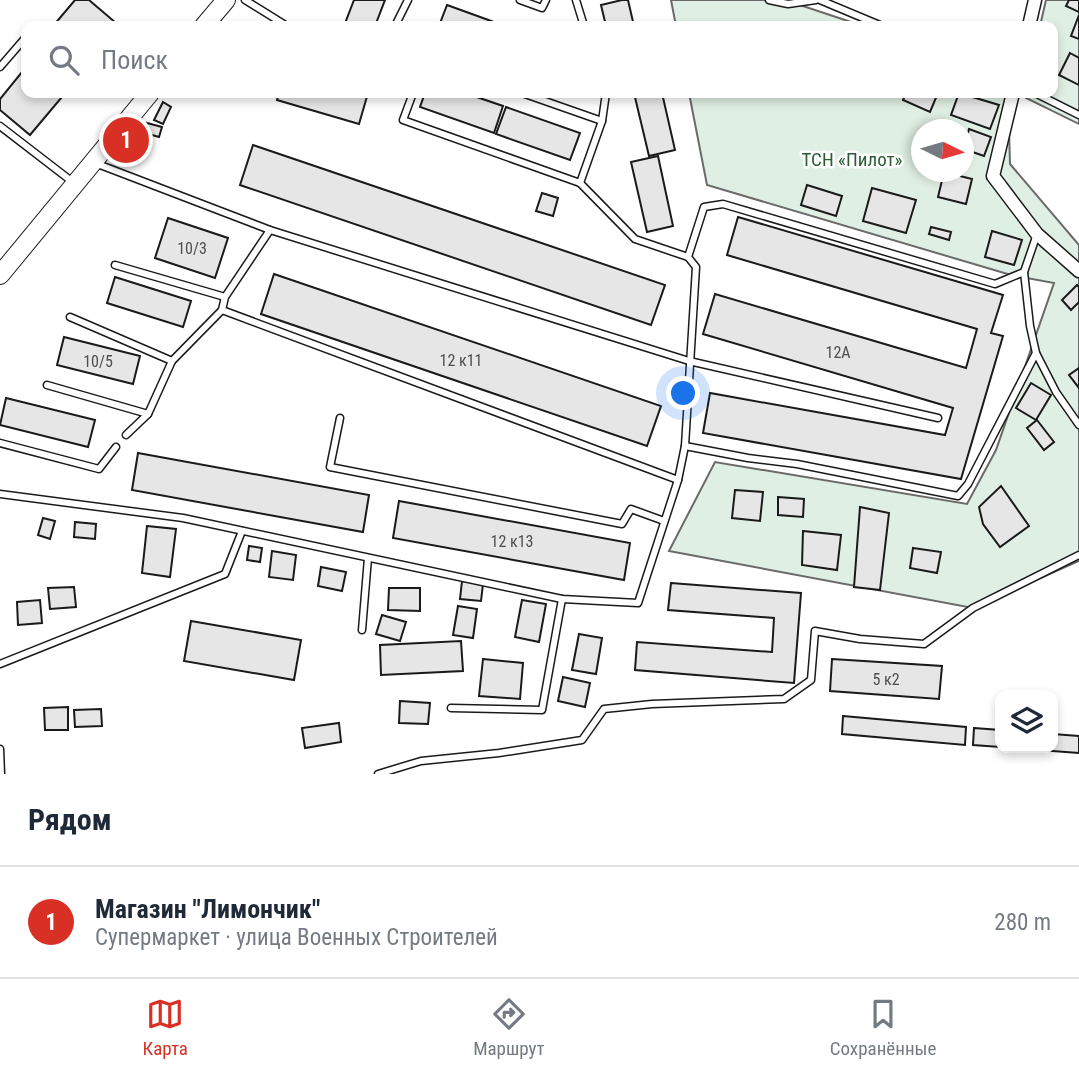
<!DOCTYPE html>
<html lang="ru">
<meta charset="utf-8">
<style>
:root{--surface:#fff;--page:#f6f6f7;--text:#1f2937;--muted:#747a83;--line:#e0e1e3;--accent:#d93025}
body{margin:0;font-family:"Roboto Condensed",sans-serif;background:var(--page);color:var(--text)}
.controls{position:absolute;right:21px;bottom:21px;display:grid;overflow:hidden;border-radius:14px;box-shadow:0 4px 10px #0003}
.controls button{width:63px;height:63px;display:grid;place-items:center;padding:0;border:0;border-bottom:2px solid var(--line);background:var(--surface);color:var(--text);font:35px sans-serif}
.compass{position:absolute;left:911px;top:119px;width:63px;height:63px;border-radius:50%;background:var(--surface);box-shadow:0 4px 10px #0003;rotate:95deg}
.you{position:absolute;left:684px;top:394px;width:24px;height:24px;margin:-18px;border:5px solid #fff;border-radius:50%;background:#1a73e8;box-shadow:0 0 0 10px #1a73e833}
.badge{display:grid;place-items:center;width:46px;height:46px;border-radius:50%;background:var(--accent);color:#fff;font-size:23px;font-weight:700}
.pin{position:absolute;translate:-50% -50%;border:4px solid #fff;box-shadow:0 2px 7px #0006}
.list{margin:0;padding:0;list-style:none}
h2{display:flex;justify-content:space-between;align-items:center;height:91px;margin:0;padding:0 28px;font-size:30px}
h2 small{font-size:23px;font-weight:400;color:var(--muted)}
.list li{display:grid;grid-template-columns:46px 1fr auto;gap:21px;align-items:center;box-sizing:border-box;height:112px;padding:0 28px;border-top:2px solid var(--line)}
.list b{display:block;font-size:26px;white-space:nowrap}
.list p{margin:0;font-size:23px;white-space:nowrap;color:var(--muted)}
.list em{font-size:23px;font-style:normal;color:var(--muted)}
.icon{flex:none;width:38px;height:38px;fill:none;stroke:currentColor;stroke-width:2;stroke-linecap:round;stroke-linejoin:round}
.map{position:relative;flex:none;width:1079px;height:774px;overflow:hidden}
.search{position:absolute;background:var(--surface);box-shadow:0 4px 10px #0003;left:21px;right:21px;top:21px;height:77px;display:flex;align-items:center;gap:18px;box-sizing:border-box;padding:0 24px;border-radius:14px;color:var(--muted);font-size:26px}
.sheet{height:203px;background:var(--surface)}
nav{display:flex;justify-content:space-around;align-items:center;box-sizing:border-box;height:98px;border-top:2px solid var(--line);background:var(--surface);font-size:19px;color:var(--muted)}
nav a{display:grid;justify-items:center;gap:4px}
nav .on{color:var(--accent)}
.map>svg:first-child{display:block}
.green{fill:#e0efe3;stroke:#6a6a6a;stroke-width:2;fill-rule:evenodd}
.building{fill:#e6e6e6;stroke:#1a1a1a;stroke-width:2}
.lines{fill:none;stroke-linecap:round;stroke-linejoin:round}
.lane-casing{stroke:#1a1a1a;stroke-width:9}
.street-casing{stroke:#1a1a1a;stroke-width:15}
.secondary-casing{stroke:#1a1a1a;stroke-width:20}
.lane{stroke:#fff;stroke-width:6}
.street{stroke:#fff;stroke-width:12}
.secondary{stroke:#fff;stroke-width:18}
.labels{text-anchor:middle;stroke-width:5;stroke-linejoin:round;paint-order:stroke}
.number-label{font-size:16px;fill:#4d4d4d}
.park-label{font-size:19px;fill:#2b5a34;stroke:#fff}
</style>
<div class="map">
<svg width="1079" height="774" viewBox="0 0 1079 774">
<rect width="100%" height="100%" fill="#fff"/>
<!-- green -->
<g class="green">
<path d="M 671,0 L 785,0 L 863,26 L 676,26 Z"/>
<path d="M 1046,0 L 1079,0 L 1079,124 L 1026,98 L 1027,93 L 1053,93 L 1053,26 L 1040,26 Z"/>
<path d="M 689,93 L 1008,93 L 1010,164 L 1079,245 L 1079,561 L 973,608 L 669,551 L 715,462 L 967,504 L 996,450 L 1054,283 L 1011,275 L 707,185 ZM 922,130 L 964,130 L 964,172 L 922,172 Z"/>
</g>
<!-- building -->
<g class="building">
<path d="M 75,0 L 89,0 L 116,23 L 113,26 L 53,26 Z"/>
<path d="M 354,0 L 385,0 L 375,26 L 344,26 Z"/>
<path d="M 622,0 L 628,0 L 634,26 L 606,26 L 601,5 Z"/>
<path d="M 1069,0 L 1079,0 L 1079,12 L 1066,6 Z"/>
<path d="M 447,5 L 505,26 L 439,26 Z"/>
<path d="M 1079,15 L 1079,39 L 1071,36 Z"/>
<path d="M 1070,53 L 1079,58 L 1079,85 L 1059,75 Z"/>
<path d="M 26,67 L 26,93 L 56,93 L 62,97 L 30,135 L 0,110 L 0,99 Z"/>
<path d="M 279,93 L 368,93 L 359,124 L 277,100 Z"/>
<path d="M 425,93 L 465,93 L 503,106 L 494,133 L 420,107 Z"/>
<path d="M 634,93 L 662,93 L 675,150 L 649,156 Z"/>
<path d="M 906,93 L 938,93 L 930,112 L 903,100 Z"/>
<path d="M 959,93 L 999,105 L 990,129 L 951,115 Z"/>
<path d="M 163,102 L 171,107 L 163,124 L 154,120 Z"/>
<path d="M 506,107 L 580,133 L 570,160 L 496,134 Z"/>
<path d="M 147,123 L 162,127 L 159,137 L 145,133 Z"/>
<path d="M 969,129 L 991,137 L 984,156 L 964,149 Z"/>
<path d="M 126,135 L 133,141 L 124,150 L 118,144 Z"/>
<path d="M 138,135 L 151,139 L 148,149 L 135,146 Z"/>
<path d="M 253,145 L 665,285 L 651,325 L 240,185 Z"/>
<path d="M 658,156 L 673,226 L 647,232 L 631,162 Z"/>
<path d="M 944,172 L 972,179 L 966,204 L 938,197 Z"/>
<path d="M 807,185 L 842,196 L 836,216 L 801,205 Z"/>
<path d="M 872,188 L 916,200 L 906,233 L 863,221 Z"/>
<path d="M 542,193 L 558,198 L 553,216 L 536,211 Z"/>
<path d="M 738,217 L 1003,295 L 991,333 L 1003,336 L 961,479 L 703,433 L 710,393 L 945,435 L 953,408 L 703,334 L 715,294 L 966,368 L 977,329 L 727,255 Z"/>
<path d="M 168,218 L 228,238 L 215,278 L 155,258 Z"/>
<path d="M 931,227 L 951,232 L 949,240 L 929,234 Z"/>
<path d="M 992,231 L 1022,240 L 1014,265 L 985,257 Z"/>
<path d="M 274,274 L 661,406 L 647,446 L 261,314 Z"/>
<path d="M 115,277 L 191,301 L 183,327 L 107,303 Z"/>
<path d="M 1077,285 L 1079,287 L 1079,302 L 1071,310 L 1062,300 Z"/>
<path d="M 64,337 L 140,356 L 133,384 L 57,365 Z"/>
<path d="M 1079,368 L 1079,388 L 1069,375 Z"/>
<path d="M 1031,383 L 1051,395 L 1036,420 L 1016,408 Z"/>
<path d="M 6,398 L 95,420 L 88,447 L 0,425 Z"/>
<path d="M 1037,420 L 1054,442 L 1044,450 L 1027,428 Z"/>
<path d="M 138,453 L 369,495 L 363,532 L 132,490 Z"/>
<path d="M 1001,486 L 1029,526 L 1000,547 L 983,524 L 979,507 Z"/>
<path d="M 735,490 L 763,492 L 760,521 L 732,518 Z"/>
<path d="M 778,497 L 804,499 L 803,517 L 778,515 Z"/>
<path d="M 399,501 L 630,543 L 624,580 L 393,538 Z"/>
<path d="M 860,507 L 889,513 L 880,590 L 854,587 Z"/>
<path d="M 43,518 L 55,521 L 50,539 L 38,535 Z"/>
<path d="M 75,522 L 96,524 L 95,539 L 74,537 Z"/>
<path d="M 147,526 L 176,529 L 170,577 L 142,573 Z"/>
<path d="M 803,531 L 841,535 L 837,570 L 802,565 Z"/>
<path d="M 249,546 L 262,548 L 260,562 L 247,560 Z"/>
<path d="M 913,548 L 941,552 L 937,573 L 910,568 Z"/>
<path d="M 272,551 L 296,555 L 293,580 L 269,577 Z"/>
<path d="M 321,567 L 346,572 L 342,591 L 318,586 Z"/>
<path d="M 462,581 L 483,584 L 481,601 L 460,599 Z"/>
<path d="M 671,583 L 801,593 L 794,683 L 635,670 L 637,642 L 772,652 L 774,618 L 668,610 Z"/>
<path d="M 74,587 L 76,607 L 50,609 L 48,588 Z"/>
<path d="M 389,588 L 420,588 L 420,611 L 388,610 Z"/>
<path d="M 40,600 L 42,623 L 18,625 L 17,602 Z"/>
<path d="M 522,600 L 546,604 L 539,642 L 515,637 Z"/>
<path d="M 458,606 L 477,609 L 473,638 L 453,635 Z"/>
<path d="M 382,615 L 406,622 L 400,641 L 376,634 Z"/>
<path d="M 191,621 L 301,640 L 294,680 L 184,661 Z"/>
<path d="M 579,634 L 602,638 L 596,674 L 572,670 Z"/>
<path d="M 461,641 L 463,671 L 381,675 L 380,645 Z"/>
<path d="M 483,659 L 523,663 L 520,699 L 479,696 Z"/>
<path d="M 832,659 L 942,666 L 939,699 L 830,691 Z"/>
<path d="M 563,677 L 590,683 L 585,707 L 558,701 Z"/>
<path d="M 400,701 L 430,703 L 428,724 L 399,723 Z"/>
<path d="M 68,707 L 68,730 L 45,730 L 44,708 Z"/>
<path d="M 101,709 L 102,726 L 75,727 L 74,710 Z"/>
<path d="M 843,716 L 966,727 L 965,745 L 842,734 Z"/>
<path d="M 339,723 L 341,742 L 305,748 L 302,728 Z"/>
<path d="M 974,728 L 1000,730 L 1000,747 L 973,745 Z"/>
<path d="M 1053,734 L 1079,736 L 1079,753 L 1011,748 L 1053,748 Z"/>
</g>
<g class="lines">
<!-- lane casing -->
<g class="lane-casing">
<g id="lane">
<path d="M 245,0 L 287,26"/>
<path d="M 520,0 L 542,8 L 546,0"/>
<path d="M 576,0 L 584,26"/>
<path d="M 769,0 L 788,4 L 816,0"/>
<path d="M 820,0 L 882,26"/>
<path d="M 395,26 L 408,0"/>
<path d="M 0,67 L 26,37"/>
<path d="M 93,93 L 94,93"/>
<path d="M 413,93 L 403,120 L 580,183 L 602,121 L 606,93"/>
<path d="M 522,93 L 602,121"/>
<path d="M 1035,93 L 1079,115"/>
<path d="M 0,126 L 74,183"/>
<path d="M 95,163 L 270,230 L 225,297 L 222,310 L 172,361 L 148,414 L 126,435"/>
<path d="M 580,183 L 635,239 L 688,257"/>
<path d="M 270,230 L 689,361 L 938,418"/>
<path d="M 115,265 L 225,297"/>
<path d="M 222,310 L 678,480"/>
<path d="M 70,317 L 172,361"/>
<path d="M 1036,353 L 1056,392 L 1079,425"/>
<path d="M 47,385 L 148,414"/>
<path d="M 340,418 L 330,467 L 622,524 L 631,509 L 664,521"/>
<path d="M 0,443 L 99,469 L 116,447"/>
<path d="M 685,446 L 748,458 L 797,464 L 958,496 L 968,484 L 1036,353 L 1030,326 L 1024,272 L 1037,234"/>
<path d="M 0,494 L 183,518 L 562,599 L 638,603 L 678,480 L 685,446 L 696,267 L 688,257 L 704,207 L 723,204 L 995,284 L 1024,272"/>
<path d="M 362,630 L 368,558"/>
<path d="M 0,664 L 225,574 L 242,531"/>
<path d="M 451,708 L 542,710 L 562,599"/>
<path d="M 0,749 L 1,774"/>
<path d="M 378,774 L 421,761 L 499,753 L 582,740 L 604,709 L 652,704 L 784,699 L 811,680 L 815,631 L 860,639 L 924,644 L 973,608 L 1079,555"/>
</g>
</g>
<!-- street casing -->
<g class="street-casing">
<g id="street">
<path d="M 1029,26 L 1035,0"/>
<path d="M 1013,93 L 993,176 L 1037,234 L 1079,271"/>
</g>
</g>
<!-- secondary casing -->
<g class="secondary-casing">
<g id="secondary">
<path d="M 204,26 L 226,0"/>
<path d="M 0,275 L 150,93"/>
</g>
</g>
<!-- lane -->
<use href="#lane" class="lane"/>
<!-- street -->
<use href="#street" class="street"/>
<!-- secondary -->
<use href="#secondary" class="secondary"/>
</g>
<g class="labels">
<!-- number labels -->
<g class="number-label">
<text x="192" y="254">10/3</text>
<text x="838" y="358">12А</text>
<text x="461" y="366">12 к11</text>
<text x="98" y="367">10/5</text>
<text x="512" y="547">12 к13</text>
<text x="886" y="685">5 к2</text>
</g>
<!-- park labels -->
<g class="park-label">
<text x="852" y="166">ТСН «Пилот»</text>
</g>
</g>
</svg>
<div class="controls">
<button><svg class="icon" aria-label="layers" viewBox="0 0 24 24"><path d="M12 4l9 5-9 5-9-5zM3 14l9 5 9-5"/></svg></button>
</div>
<svg class="compass" viewBox="-18 -18 36 36"><path d="M0-13l5 13h-10z" fill="#e53935"/><path d="M0 13l5-13h-10z" fill="#747a83"/></svg>
<div class="you"></div>
<div class="pin badge" style="left:126px;top:140px">1</div>
<div class="search"><svg class="icon" aria-label="search" viewBox="0 0 24 24"><circle cx="10" cy="10" r="6"/><path d="M15 15l6 6"/></svg>Поиск</div>
</div>
<section class="sheet">
<h2>Рядом<small></small></h2>
<ul class="list">
<li><span class="badge">1</span><div><b>Магазин &quot;Лимончик&quot;</b><p>Супермаркет · улица Военных Строителей</p></div><em>280 m</em></li>
</ul>
</section>
<nav>
<a class="on"><svg class="icon" aria-label="map" viewBox="0 0 24 24"><path d="M3 6l6-2 6 2 6-2v14l-6 2-6-2-6 2zM9 4v14M15 6v14"/></svg>Карта</a>
<a><svg class="icon" aria-label="directions" viewBox="0 0 24 24"><path d="M12 3l9 9-9 9-9-9zM9 14v-3h6M13 9l2 2-2 2"/></svg>Маршрут</a>
<a><svg class="icon" aria-label="saved" viewBox="0 0 24 24"><path d="M7 4h10v16l-5-4-5 4z"/></svg>Сохранённые</a>
</nav>
